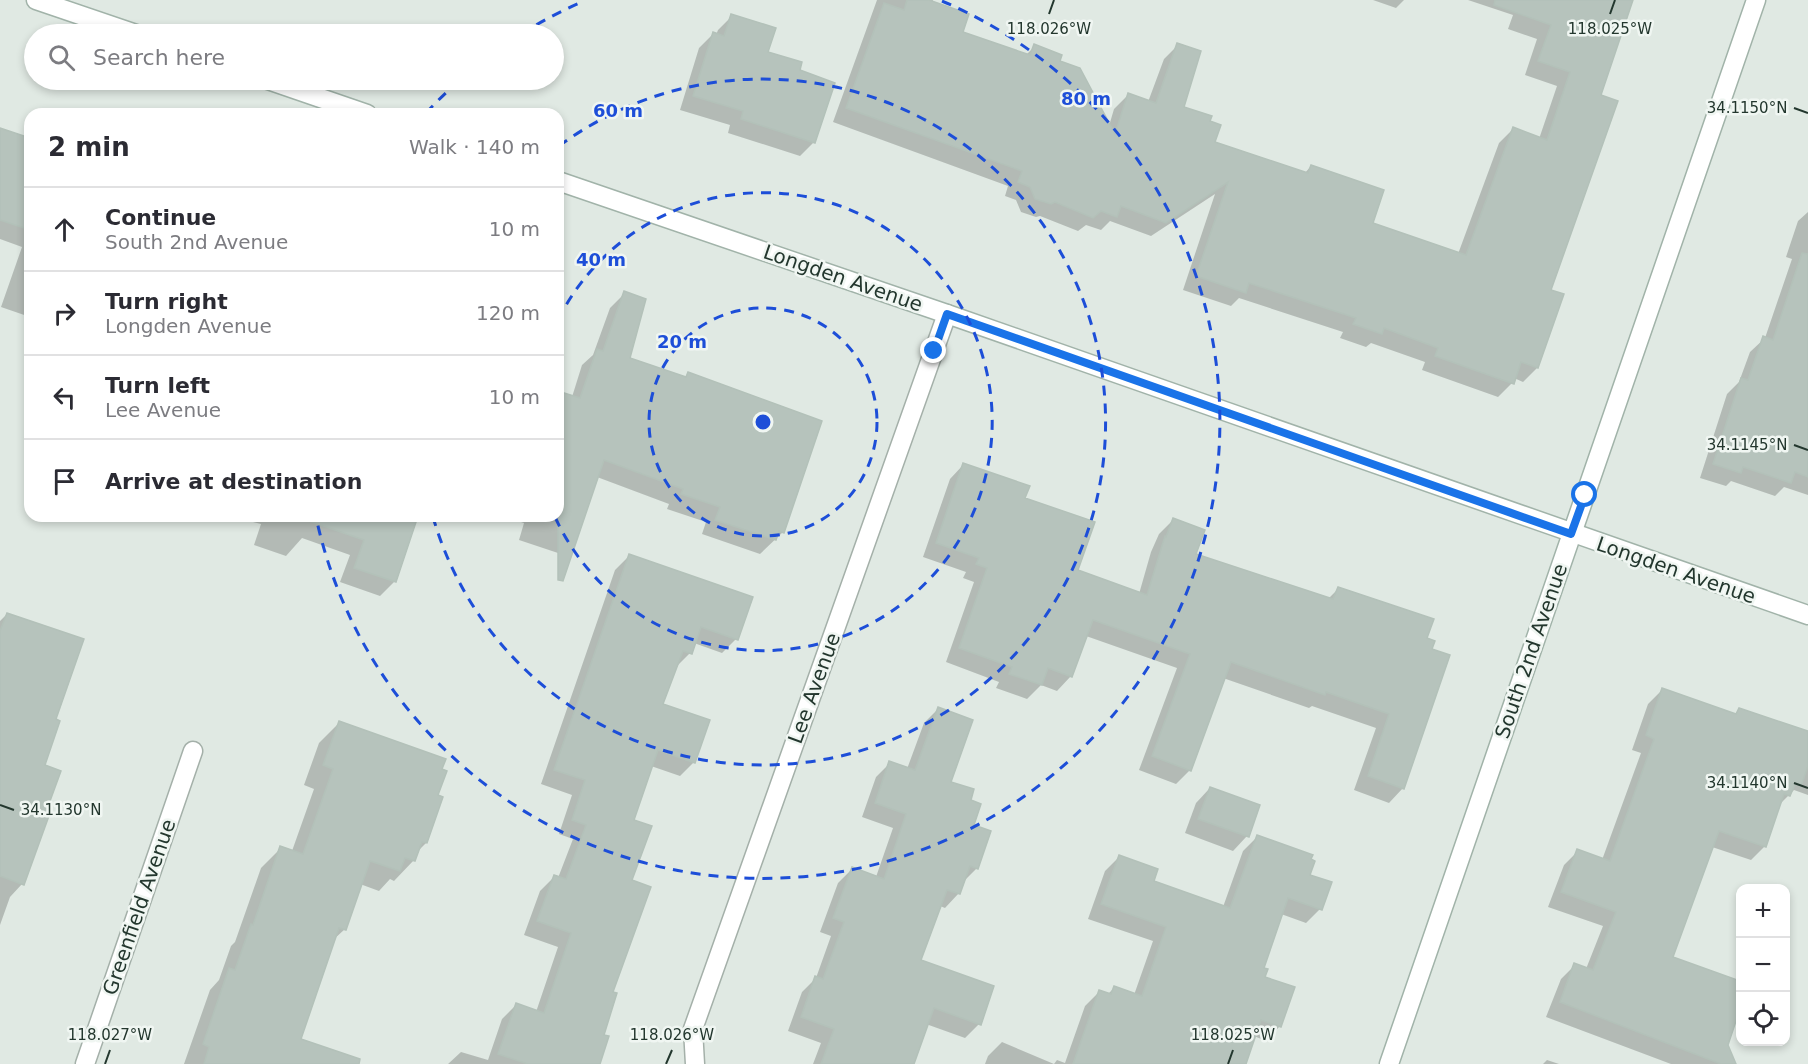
<!DOCTYPE html>
<meta charset="utf-8">
<style>
:root{--surface:#fff;--page:#f2f2f3;--text:#2b2b33;--muted:#7c7c81;--line:#e1e1e2}
body{margin:0;font-family:"DejaVu Sans",sans-serif;background:var(--page);color:var(--text)}
.controls{position:absolute;right:18px;bottom:18px;display:grid;overflow:hidden;border-radius:12px;box-shadow:0 3px 9px #0003}
.controls button{width:54px;height:54px;display:grid;place-items:center;padding:0;border:0;border-bottom:2px solid var(--line);background:var(--surface);color:var(--text);font:30px sans-serif}
.stop{position:absolute;width:18px;height:18px;margin:-14px;border:4px solid #1a73e8;border-radius:50%;background:#fff}
.stop.end{background:#1a73e8;border-color:#fff;box-shadow:0 2px 6px #0008}
.list{margin:0;padding:0;list-style:none}
h2{display:flex;justify-content:space-between;align-items:center;height:78px;margin:0;padding:0 24px;font-size:26px}
h2 small{font-size:20px;font-weight:400;color:var(--muted)}
.list li{display:grid;grid-template-columns:39px 1fr auto;gap:18px;align-items:center;box-sizing:border-box;height:84px;padding:0 24px;border-top:2px solid var(--line)}
.list b{display:block;font-size:22px;white-space:nowrap}
.list p{margin:0;font-size:20px;white-space:nowrap;color:var(--muted)}
.list em{font-size:20px;font-style:normal;color:var(--muted)}
.icon{flex:none;width:33px;height:33px;fill:none;stroke:currentColor;stroke-width:2;stroke-linecap:round;stroke-linejoin:round}
.map{position:relative;flex:none;width:1808px;height:1064px;overflow:hidden}
.search{position:absolute;background:var(--surface);box-shadow:0 3px 9px #0003;left:24px;top:24px;width:540px;height:66px;display:flex;align-items:center;gap:15px;box-sizing:border-box;padding:0 21px;border-radius:33px;color:var(--muted);font-size:22px}
.panel{position:absolute;background:var(--surface);box-shadow:0 3px 9px #0003;left:24px;top:108px;width:540px;height:414px;border-radius:18px}
.map>svg:first-child{display:block}
.shadow{fill:#0003}
.building{fill:#b6c3bc;stroke:#b3c1b9;stroke-width:1.5}
.lines{fill:none;stroke-linecap:round;stroke-linejoin:round}
.street-casing{stroke:#a4b0a9;stroke-width:21}
.secondary-casing{stroke:#a1b3a9;stroke-width:21}
.street{stroke:#fff;stroke-width:18}
.secondary{stroke:#fff;stroke-width:18}
.route{stroke:#1a73e8;stroke-width:8}
.ticks{fill:none;stroke:#23372e;stroke-width:2}
.ring{fill:none;stroke:#1d4ed8;stroke-width:3;stroke-dasharray:10 8}
.labels{text-anchor:middle;stroke-width:5;stroke-linejoin:round;paint-order:stroke}
.street-label{font-size:20px;fill:#23372e;stroke:#f0f6f2}
.ticks-label{font-size:15px;text-anchor:middle;fill:#23372e;stroke:#f0f6f2;stroke-width:5;stroke-linejoin:round;paint-order:stroke}
.centre{fill:#1d4ed8;stroke:#f0f6f2;stroke-width:3}
.ring-label{font-size:18px;text-anchor:middle;font-weight:bold;fill:#1d4ed8;stroke:#f0f6f2;stroke-width:5;stroke-linejoin:round;paint-order:stroke}
</style>
<div class="map">
<svg width="1808" height="1064" viewBox="0 0 1808 1064">
<rect width="100%" height="100%" fill="#e0e9e3"/>
<!-- shadow -->
<g class="shadow">
<path d="M 877,0 L 933,0 L 932,3 L 961,33 L 1026,55 L 1035,46 L 1058,62 L 1109,126 L 1114,109 L 1128,95 L 1148,102 L 1164,59 L 1178,45 L 1182,108 L 1208,122 L 1213,143 L 1305,173 L 1311,166 L 1371,223 L 1458,254 L 1499,143 L 1513,129 L 1539,139 L 1557,86 L 1525,75 L 1537,39 L 1508,29 L 1513,15 L 1468,0 L 1627,0 L 1599,96 L 1549,290 L 1537,368 L 1523,382 L 1514,378 L 1512,383 L 1498,397 L 1422,370 L 1425,362 L 1371,343 L 1366,347 L 1340,338 L 1343,332 L 1239,298 L 1231,306 L 1183,290 L 1215,194 L 1151,236 L 1110,221 L 1101,230 L 1086,225 L 1078,231 L 1040,216 L 1036,217 L 1021,212 L 1016,200 L 1005,196 L 1008,186 L 833,122 Z"/>
<path d="M 1373,0 L 1404,0 L 1396,8 Z"/>
<path d="M 732,16 L 766,53 L 798,71 L 814,142 L 800,156 L 728,133 L 730,125 L 680,110 L 699,48 L 713,34 L 716,35 L 718,30 Z"/>
<path d="M 0,130 L 30,140 L 30,317 L 1,307 L 22,247 L 0,239 Z"/>
<path d="M 1808,212 L 1808,495 L 1784,487 L 1775,496 L 1731,481 L 1726,486 L 1700,478 L 1727,394 L 1739,382 L 1750,352 L 1765,338 L 1792,259 L 1786,257 L 1798,221 Z"/>
<path d="M 625,293 L 628,359 L 684,378 L 688,374 L 783,532 L 760,554 L 702,534 L 706,522 L 667,509 L 669,504 L 597,477 L 561,554 L 519,540 L 524,523 L 506,517 L 558,516 L 558,392 L 572,397 L 582,365 L 593,355 L 610,308 Z"/>
<path d="M 964,464 L 1023,499 L 1076,571 L 1139,594 L 1151,552 L 1159,534 L 1173,520 L 1194,555 L 1328,599 L 1338,589 L 1425,638 L 1403,788 L 1389,803 L 1354,790 L 1376,728 L 1312,706 L 1309,708 L 1223,678 L 1190,770 L 1176,784 L 1139,770 L 1177,668 L 1086,636 L 1071,676 L 1057,691 L 1041,685 L 1027,699 L 996,688 L 999,682 L 946,662 L 974,582 L 963,578 L 966,572 L 923,557 L 950,479 Z"/>
<path d="M 255,516 L 417,516 L 395,581 L 380,596 L 340,582 L 350,555 L 302,538 L 286,556 L 254,545 L 261,524 L 253,522 Z"/>
<path d="M 629,556 L 736,639 L 722,653 L 694,643 L 690,653 L 676,667 L 662,705 L 694,762 L 680,776 L 651,766 L 632,821 L 630,881 L 598,1064 L 448,1064 L 461,1052 L 488,1060 L 502,1019 L 516,1005 L 536,1012 L 558,947 L 524,935 L 540,891 L 554,877 L 558,878 L 573,839 L 559,834 L 572,795 L 541,784 L 615,570 Z"/>
<path d="M 7,614 L 54,720 L 43,766 L 44,813 L 22,884 L 10,897 L 0,925 L 0,621 Z"/>
<path d="M 1662,690 L 1734,715 L 1739,710 L 1808,734 L 1808,795 L 1794,790 L 1778,806 L 1765,846 L 1751,860 L 1712,847 L 1671,958 L 1740,983 L 1740,1004 L 1726,1045 L 1735,1064 L 1671,1064 L 1546,1017 L 1561,979 L 1575,965 L 1586,969 L 1603,926 L 1548,907 L 1564,865 L 1578,851 L 1602,860 L 1641,753 L 1632,750 L 1648,704 Z"/>
<path d="M 938,709 L 949,783 L 969,801 L 977,868 L 962,883 L 959,893 L 945,908 L 940,906 L 919,961 L 979,1024 L 965,1038 L 926,1024 L 912,1064 L 813,1064 L 821,1043 L 788,1031 L 802,992 L 816,978 L 831,936 L 820,932 L 838,883 L 852,869 L 876,877 L 893,828 L 862,817 L 876,777 L 890,763 L 907,769 L 924,723 Z"/>
<path d="M 339,723 L 436,796 L 426,843 L 417,852 L 414,860 L 394,881 L 390,879 L 379,891 L 360,884 L 345,929 L 333,940 L 299,1040 L 328,1064 L 184,1064 L 210,990 L 219,980 L 231,946 L 235,942 L 261,868 L 281,848 L 292,851 L 314,789 L 304,785 L 319,743 Z"/>
<path d="M 1210,788 L 1258,806 L 1247,836 L 1233,851 L 1185,833 L 1196,803 Z"/>
<path d="M 1257,837 L 1308,875 L 1320,909 L 1306,923 L 1281,914 L 1263,969 L 1263,978 L 1280,1026 L 1266,1041 L 1254,1036 L 1244,1064 L 985,1064 L 988,1056 L 1002,1042 L 1054,1064 L 1057,1060 L 1065,1063 L 1085,1006 L 1099,992 L 1107,995 L 1114,988 L 1134,995 L 1153,941 L 1088,919 L 1105,871 L 1119,857 L 1152,882 L 1223,907 L 1243,851 Z"/>
<path d="M 1547,1060 L 1559,1064 L 1543,1064 Z"/>
</g>
<!-- building -->
<g class="building">
<path d="M 907,0 L 929,0 L 969,14 L 963,32 L 1030,55 L 1034,44 L 1062,55 L 1060,61 L 1080,68 L 1115,134 L 1128,93 L 1156,103 L 1177,43 L 1201,51 L 1184,107 L 1212,116 L 1210,121 L 1221,125 L 1215,142 L 1308,173 L 1311,165 L 1384,190 L 1373,223 L 1466,255 L 1513,127 L 1547,140 L 1570,72 L 1538,61 L 1551,25 L 1494,5 L 1495,0 L 1633,0 L 1601,95 L 1618,101 L 1551,290 L 1564,294 L 1538,368 L 1521,362 L 1514,384 L 1435,356 L 1438,348 L 1384,328 L 1382,334 L 1353,324 L 1356,318 L 1249,283 L 1246,293 L 1196,276 L 1228,182 L 1166,223 L 1121,206 L 1117,217 L 1101,211 L 1093,218 L 1055,202 L 1051,204 L 1035,199 L 1030,187 L 1018,182 L 1022,171 L 846,108 L 884,3 L 904,10 Z"/>
<path d="M 731,14 L 776,28 L 768,52 L 802,62 L 800,70 L 835,83 L 815,143 L 741,119 L 743,111 L 693,96 L 713,32 L 724,36 Z"/>
<path d="M 0,128 L 30,138 L 30,230 L 0,220 Z"/>
<path d="M 1802,253 L 1808,254 L 1808,477 L 1795,472 L 1791,483 L 1743,467 L 1741,473 L 1713,464 L 1741,378 L 1748,380 L 1763,336 L 1773,340 Z"/>
<path d="M 624,291 L 646,299 L 630,358 L 686,377 L 688,372 L 822,421 L 784,533 L 779,531 L 776,540 L 715,520 L 720,507 L 681,494 L 683,489 L 604,460 L 563,581 L 558,580 L 558,391 L 580,398 L 597,349 L 603,351 Z"/>
<path d="M 963,463 L 1030,486 L 1025,498 L 1095,522 L 1078,570 L 1147,595 L 1165,536 L 1166,537 L 1173,518 L 1205,530 L 1196,554 L 1333,599 L 1338,587 L 1434,619 L 1427,638 L 1435,641 L 1432,649 L 1450,655 L 1404,789 L 1368,776 L 1389,714 L 1326,692 L 1325,695 L 1231,662 L 1191,771 L 1152,756 L 1190,654 L 1093,620 L 1072,677 L 1048,668 L 1042,685 L 1009,674 L 1012,667 L 959,648 L 987,568 L 976,564 L 979,558 L 936,543 Z"/>
<path d="M 309,516 L 418,516 L 396,582 L 354,568 L 364,540 L 309,521 Z"/>
<path d="M 629,554 L 753,597 L 738,640 L 701,627 L 692,654 L 683,651 L 663,704 L 710,720 L 695,763 L 658,750 L 634,820 L 652,826 L 632,880 L 651,887 L 613,992 L 617,993 L 604,1035 L 609,1036 L 600,1064 L 528,1064 L 498,1054 L 516,1003 L 544,1013 L 571,933 L 537,921 L 554,875 L 566,879 L 586,825 L 572,820 L 585,780 L 554,770 Z"/>
<path d="M 7,613 L 84,639 L 56,719 L 60,721 L 45,765 L 61,771 L 46,812 L 50,813 L 24,885 L 0,876 L 0,631 Z"/>
<path d="M 1662,688 L 1736,714 L 1739,708 L 1808,731 L 1808,766 L 1801,786 L 1795,784 L 1790,796 L 1784,794 L 1766,847 L 1719,831 L 1673,957 L 1740,981 L 1740,1009 L 1728,1045 L 1736,1064 L 1721,1064 L 1560,1002 L 1574,963 L 1593,970 L 1616,912 L 1561,892 L 1577,849 L 1610,861 L 1654,739 L 1646,735 Z"/>
<path d="M 938,707 L 973,720 L 951,782 L 974,789 L 971,800 L 981,804 L 974,825 L 991,831 L 978,869 L 970,866 L 960,894 L 947,890 L 921,960 L 994,986 L 981,1025 L 934,1008 L 914,1064 L 821,1064 L 834,1029 L 801,1017 L 815,976 L 823,979 L 844,922 L 833,918 L 852,867 L 884,879 L 906,814 L 875,803 L 889,761 L 915,770 Z"/>
<path d="M 339,721 L 446,759 L 442,769 L 447,771 L 438,795 L 443,797 L 427,843 L 422,842 L 415,861 L 405,858 L 400,871 L 370,861 L 346,930 L 339,928 L 301,1039 L 360,1059 L 359,1064 L 204,1064 L 209,1047 L 203,1044 L 229,968 L 235,970 L 251,924 L 253,925 L 280,846 L 303,854 L 333,769 L 323,765 Z"/>
<path d="M 1210,787 L 1260,805 L 1249,837 L 1198,819 Z"/>
<path d="M 1257,835 L 1313,855 L 1311,859 L 1315,861 L 1310,875 L 1332,882 L 1322,910 L 1288,898 L 1264,968 L 1268,969 L 1265,977 L 1295,987 L 1281,1027 L 1261,1020 L 1246,1064 L 1073,1064 L 1099,990 L 1111,994 L 1114,986 L 1142,996 L 1166,927 L 1101,904 L 1119,855 L 1158,869 L 1154,881 L 1230,908 Z"/>
</g>
<g class="lines">
<!-- street casing -->
<g class="street-casing">
<g id="street">
<path d="M 85,1064 L 193,751"/>
<path d="M 695,1064 L 693,1029 L 947,314"/>
</g>
</g>
<!-- secondary casing -->
<g class="secondary-casing">
<g id="secondary">
<path d="M 36,0 L 136,34"/>
<path d="M 268,80 L 367,114"/>
<path d="M 558,181 L 947,314 L 1808,615"/>
<path d="M 1389,1064 L 1756,0"/>
</g>
</g>
<!-- street -->
<use href="#street" class="street"/>
<!-- secondary -->
<use href="#secondary" class="secondary"/>
</g>
<g class="lines">
<!-- route -->
<path class="route" d="M 934,351 L 947,314 L 1571,534 L 1585,495"/>
</g>
<!-- ticks -->
<path class="ticks" d="M 1049,14 L 1054,0M 1610,14 L 1615,0M 1794,108 L 1808,113M 1794,445 L 1808,450M 1794,783 L 1808,788M 0,805 L 14,810M 105,1064 L 110,1050M 666,1064 L 672,1050M 1228,1064 L 1233,1050"/>
<!-- distance rings -->
<g class="ring">
<circle cx="763" cy="422" r="114"/>
<path d="M558 320A229 229 0 1 1 555 517"/>
<path d="M559 146A343 343 0 1 1 433 517"/>
<path d="M426 113A457 457 0 0 1 460 80M521 34A457 457 0 0 1 584 1M942 1A457 457 0 1 1 316 517"/>
</g>
<g class="labels">
<!-- street labels -->
<g class="street-label">
<text transform="translate(843 278) rotate(19)" y="7">Longden Avenue</text>
<text transform="translate(1676 570) rotate(19)" y="7">Longden Avenue</text>
<text transform="translate(1531 651) rotate(-71)" y="7">South 2nd Avenue</text>
<text transform="translate(814 688) rotate(-70)" y="7">Lee Avenue</text>
<text transform="translate(139 907) rotate(-71)" y="7">Greenfield Avenue</text>
</g>
</g>
<g class="ticks-label">
<text x="1049" y="34">118.026°W</text>
<text x="1610" y="34">118.025°W</text>
<text x="1747" y="113">34.1150°N</text>
<text x="1747" y="450">34.1145°N</text>
<text x="1747" y="788">34.1140°N</text>
<text x="61" y="815">34.1130°N</text>
<text x="110" y="1040">118.027°W</text>
<text x="672" y="1040">118.026°W</text>
<text x="1233" y="1040">118.025°W</text>
</g>
<circle cx="763" cy="422" r="9" class="centre"/>
<g class="ring-label">
<text x="1086" y="105">80 m</text>
<text x="618" y="117">60 m</text>
<text x="601" y="266">40 m</text>
<text x="682" y="348">20 m</text>
</g>
</svg>
<div class="controls">
<button>+</button>
<button>−</button>
<button><svg class="icon" aria-label="locate" viewBox="0 0 24 24"><circle cx="12" cy="12" r="6"/><path d="M12 2v4M12 18v4M2 12h4M18 12h4"/></svg></button>
</div>
<div class="stop" style="left:1585px;top:495px"></div>
<div class="stop end" style="left:934px;top:351px"></div>
<div class="search"><svg class="icon" aria-label="search" viewBox="0 0 24 24"><circle cx="10" cy="10" r="6"/><path d="M15 15l6 6"/></svg>Search here</div>
<section class="panel">
<h2>2 min<small>Walk · 140 m</small></h2>
<ul class="list">
<li><svg class="icon" aria-label="ahead" viewBox="0 0 24 24"><path d="M12 20V5M6 11l6-6 6 6"/></svg><div><b>Continue</b><p>South 2nd Avenue</p></div><em>10 m</em></li>
<li><svg class="icon" aria-label="right" viewBox="0 0 24 24"><path d="M7 20v-9h11M14 6l5 5-5 5"/></svg><div><b>Turn right</b><p>Longden Avenue</p></div><em>120 m</em></li>
<li><svg class="icon" aria-label="left" viewBox="0 0 24 24"><path d="M17 20v-9H6M10 6l-5 5 5 5"/></svg><div><b>Turn left</b><p>Lee Avenue</p></div><em>10 m</em></li>
<li><svg class="icon" aria-label="arrive" viewBox="0 0 24 24"><path d="M6 21V4h12l-3 4 3 4H6"/></svg><div><b>Arrive at destination</b></div></li>
</ul>
</section>
</div>
